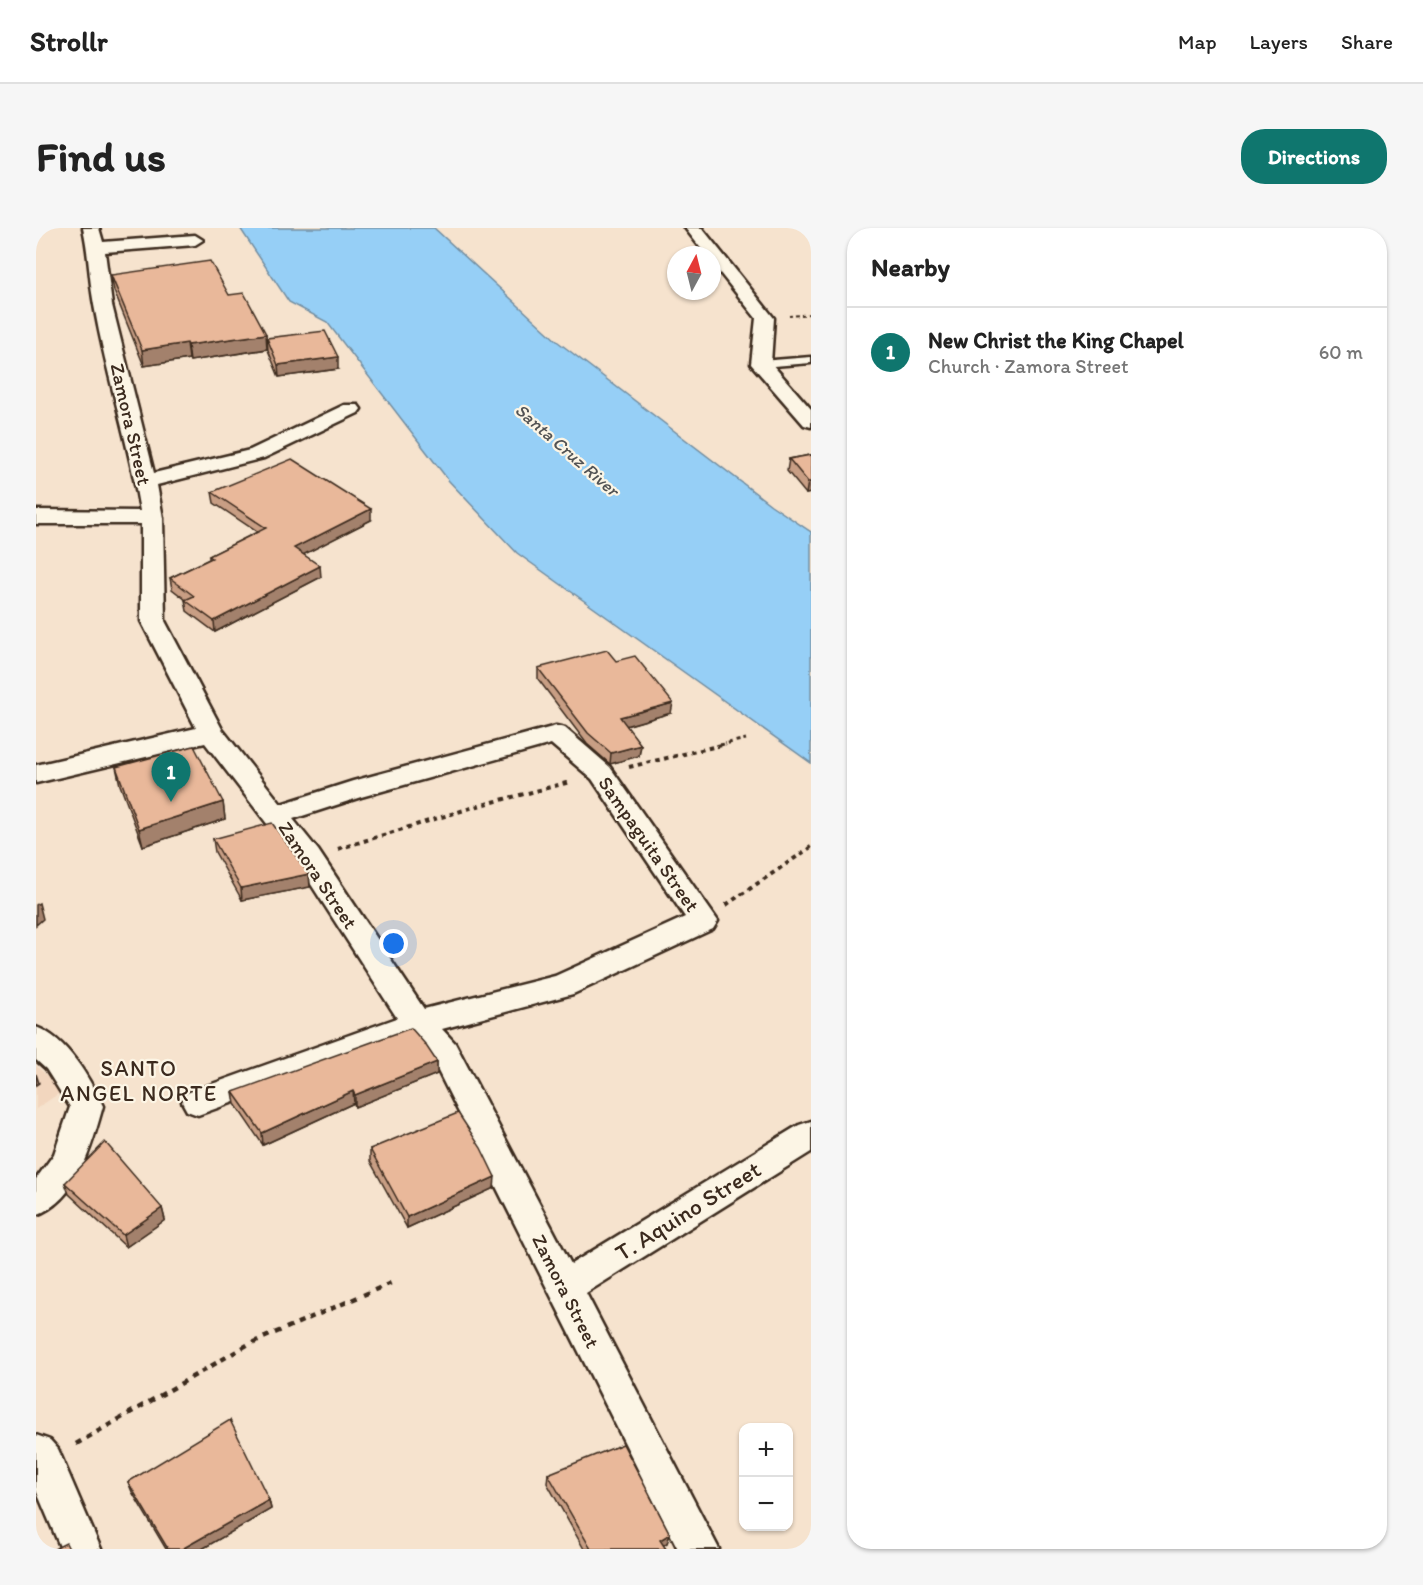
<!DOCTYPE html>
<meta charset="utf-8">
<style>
:root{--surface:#fff;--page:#f6f6f6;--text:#222;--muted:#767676;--line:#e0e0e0;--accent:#0f766e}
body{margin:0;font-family:Itim,sans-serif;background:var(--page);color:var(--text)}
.controls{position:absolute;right:18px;bottom:18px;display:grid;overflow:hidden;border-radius:12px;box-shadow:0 2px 4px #0004}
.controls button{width:54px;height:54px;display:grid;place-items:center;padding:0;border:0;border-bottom:2px solid var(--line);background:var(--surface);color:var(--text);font:30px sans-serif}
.compass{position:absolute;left:631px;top:18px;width:54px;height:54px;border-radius:50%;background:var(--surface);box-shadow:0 2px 4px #0004;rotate:7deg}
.you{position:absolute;left:358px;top:716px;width:21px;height:21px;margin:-15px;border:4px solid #fff;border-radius:50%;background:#1a73e8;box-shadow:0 0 0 9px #1a73e833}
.badge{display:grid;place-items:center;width:39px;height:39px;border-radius:50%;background:var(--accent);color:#fff;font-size:20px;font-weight:700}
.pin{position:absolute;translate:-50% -50px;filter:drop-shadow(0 2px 3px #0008)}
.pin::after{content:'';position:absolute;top:32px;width:21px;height:18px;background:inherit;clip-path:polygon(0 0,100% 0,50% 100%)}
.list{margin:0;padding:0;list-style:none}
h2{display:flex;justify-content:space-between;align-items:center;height:78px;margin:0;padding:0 24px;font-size:26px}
h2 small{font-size:20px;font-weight:400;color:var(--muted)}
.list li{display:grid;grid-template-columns:39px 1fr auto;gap:18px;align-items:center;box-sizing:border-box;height:90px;padding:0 24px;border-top:2px solid var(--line)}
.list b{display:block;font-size:22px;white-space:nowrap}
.list p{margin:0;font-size:20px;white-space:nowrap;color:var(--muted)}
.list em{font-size:20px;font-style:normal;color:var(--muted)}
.map{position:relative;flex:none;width:775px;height:1321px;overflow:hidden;border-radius:24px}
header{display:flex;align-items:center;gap:36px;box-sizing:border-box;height:84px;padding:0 30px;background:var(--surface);border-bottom:2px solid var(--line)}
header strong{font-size:28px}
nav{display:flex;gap:33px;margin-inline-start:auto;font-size:21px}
.intro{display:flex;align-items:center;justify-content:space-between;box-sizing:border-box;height:144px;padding:0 36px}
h1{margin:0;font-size:42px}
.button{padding:15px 27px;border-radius:24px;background:var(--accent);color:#fff;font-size:21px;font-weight:700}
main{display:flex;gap:36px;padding:0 36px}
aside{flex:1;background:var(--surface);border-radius:24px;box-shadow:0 2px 4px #0004}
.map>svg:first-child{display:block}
.built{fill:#f2d6be}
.water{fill:#96cff6;stroke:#728da0;stroke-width:1.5}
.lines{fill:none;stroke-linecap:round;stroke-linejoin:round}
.lane-casing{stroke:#3b2a1e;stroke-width:5}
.street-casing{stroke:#3b2a1e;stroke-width:5}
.path-far3{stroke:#3b2a1e;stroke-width:2;stroke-dasharray:3 3;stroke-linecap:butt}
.path-far2{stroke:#3b2a1e;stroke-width:3;stroke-dasharray:4 4;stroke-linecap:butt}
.path-far1{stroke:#3b2a1e;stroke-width:4;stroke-dasharray:4.5 4.5;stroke-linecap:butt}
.path{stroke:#3b2a1e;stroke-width:4.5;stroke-dasharray:6 6;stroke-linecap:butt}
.lane{fill:#fcf5e5;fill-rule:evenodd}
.street{fill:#fcf5e5;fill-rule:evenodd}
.wall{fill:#c89e84;stroke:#3b2a1e;stroke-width:1.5}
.shaded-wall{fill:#a3816c;stroke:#3b2a1e;stroke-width:1.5}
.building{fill:#e9b89a;stroke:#3b2a1e;stroke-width:1.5}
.labels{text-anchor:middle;stroke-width:4.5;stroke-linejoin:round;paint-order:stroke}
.far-water-label{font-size:18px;font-style:italic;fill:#525354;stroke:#fcf5e5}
.street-label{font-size:20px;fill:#3b2a1e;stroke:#fcf5e5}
.quarter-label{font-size:22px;letter-spacing:1.5px;fill:#3b2a1e;stroke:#fcf5e5}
.near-street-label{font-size:24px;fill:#3b2a1e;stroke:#fcf5e5}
</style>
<header>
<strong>Strollr</strong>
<nav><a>Map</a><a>Layers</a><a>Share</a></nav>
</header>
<div class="intro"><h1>Find us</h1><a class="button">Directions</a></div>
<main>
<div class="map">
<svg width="775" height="1321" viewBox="0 0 775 1321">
<rect width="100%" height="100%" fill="#f6e3ce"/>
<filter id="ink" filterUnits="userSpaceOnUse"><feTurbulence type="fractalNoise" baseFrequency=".0167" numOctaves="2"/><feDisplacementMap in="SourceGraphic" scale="12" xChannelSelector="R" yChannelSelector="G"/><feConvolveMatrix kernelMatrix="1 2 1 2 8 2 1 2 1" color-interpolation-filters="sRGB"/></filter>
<g filter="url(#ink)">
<!-- built -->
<path class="built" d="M 0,838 L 28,862 L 0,881 Z"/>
<!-- water -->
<path class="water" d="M 204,0 L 398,0 L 522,114 L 735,277 L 775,304 L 775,535 L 481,325 L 413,253 L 291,94 L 253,74 Z"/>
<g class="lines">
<!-- lane casing -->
<g class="lane-casing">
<path id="lane" d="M 775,129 L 775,135 L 725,139 L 720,136 L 725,133 Z"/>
</g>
<!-- street casing -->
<g class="street-casing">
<g id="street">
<path d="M 47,0 L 63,0 L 67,14 L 159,7 L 167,12 L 159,17 L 69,24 L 76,77 L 118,245 L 214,222 L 308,177 L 322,177 L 325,181 L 322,185 L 228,230 L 121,257 L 127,290 L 129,393 L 186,501 L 245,576 L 317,553 L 520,498 L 529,500 L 574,539 L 682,693 L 677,701 L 537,766 L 406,801 L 419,815 L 535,1036 L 763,897 L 775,893 L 775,924 L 550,1065 L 683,1321 L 642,1321 L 397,833 L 376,810 L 162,887 L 151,883 L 146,874 L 151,865 L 361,790 L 262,636 L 169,515 L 0,555 L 0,537 L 160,500 L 105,393 L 105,296 L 0,296 L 0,282 L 104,283 C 93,214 70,147 58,77 C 53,51 53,26 47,0 ZM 515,516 L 556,551 L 649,689 L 519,748 L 388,781 L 282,622 L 257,591 L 325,569 Z"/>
<path d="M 649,0 L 666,0 L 738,90 L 735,135 L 775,181 L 775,199 L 768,197 L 715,136 L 720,90 L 676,35 L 676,27 L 670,27 Z"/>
<path d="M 0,799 C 31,810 53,850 67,878 C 56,917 42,972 0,987 L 0,951 L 18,926 L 34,879 L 10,841 L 0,832 Z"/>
<path d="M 0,1207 L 14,1212 L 22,1221 L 65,1321 L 25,1321 L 0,1262 Z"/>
</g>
</g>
<!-- path-far3 -->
<path class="path-far3" d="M 753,88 L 775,86"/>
<!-- path-far2 -->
<path class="path-far2" d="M 684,517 L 710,511"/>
<!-- path-far1 -->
<g class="path-far1">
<path d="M 593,539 L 690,516"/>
<path d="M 302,621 L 438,579 L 534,554"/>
<path d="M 690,677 L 775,619"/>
</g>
<!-- path -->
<path class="path" d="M 40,1216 L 213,1116 L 355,1055"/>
<!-- lane -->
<use href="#lane" class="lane"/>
<!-- street -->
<use href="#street" class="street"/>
</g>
<!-- wall -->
<g class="wall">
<path d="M 75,47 L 193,67 L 230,106 L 231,121 L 154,133 L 153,131 L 108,138 L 78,63 Z"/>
<path d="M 231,110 L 302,141 L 243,149 L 232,122 Z"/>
<path d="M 775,227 L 775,265 L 770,266 L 751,243 L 753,231 Z"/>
<path d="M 176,264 L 335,292 L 267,326 L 285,349 L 179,404 L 151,383 L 149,372 L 150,372 L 136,361 L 134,350 L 173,331 L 173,328 L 221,304 L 178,275 Z"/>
<path d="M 580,433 L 635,485 L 590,498 L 605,517 L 603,528 L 574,536 L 551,516 L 502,451 L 502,440 Z"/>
<path d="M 80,539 L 187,574 L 189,591 L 107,618 L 84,557 Z"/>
<path d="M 177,611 L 273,646 L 274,659 L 206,672 L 179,624 Z"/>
<path d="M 401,834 L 401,846 L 319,879 L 318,875 L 227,917 L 199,876 L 197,864 Z"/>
<path d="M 334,921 L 458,960 L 371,1000 L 334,933 Z"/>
<path d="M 29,955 L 126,980 L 129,992 L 90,1019 L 33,966 Z"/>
<path d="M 512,1246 L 634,1306 L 631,1315 L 627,1317 L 630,1321 L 548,1321 L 511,1255 Z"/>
<path d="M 92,1254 L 233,1272 L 235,1281 L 166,1321 L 130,1321 L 96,1264 Z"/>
</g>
<!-- shaded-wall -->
<g class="shaded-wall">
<path d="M 230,106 L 231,121 L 154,133 L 152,117 Z"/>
<path d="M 151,115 L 153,131 L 108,138 L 106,122 Z"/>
<path d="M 302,129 L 302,141 L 243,149 L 242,137 Z"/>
<path d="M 772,254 L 775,254 L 775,265 L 770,266 Z"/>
<path d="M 335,281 L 335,292 L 259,331 L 258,320 Z"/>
<path d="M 284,338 L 285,349 L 179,404 L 178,393 Z"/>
<path d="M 637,475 L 635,485 L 582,500 L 584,489 Z"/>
<path d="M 605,517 L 603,528 L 574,536 L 575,525 Z"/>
<path d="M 187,574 L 189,591 L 107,618 L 103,601 Z"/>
<path d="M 273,646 L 274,659 L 206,672 L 205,660 Z"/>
<path d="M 3,675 L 7,691 L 0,697 L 0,677 Z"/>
<path d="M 401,834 L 401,846 L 319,879 L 319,867 Z"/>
<path d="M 0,846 L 3,855 L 0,857 Z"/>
<path d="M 317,863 L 318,875 L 227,917 L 226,905 Z"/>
<path d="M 459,949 L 458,960 L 371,1000 L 371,989 Z"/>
<path d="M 126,980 L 129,992 L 90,1019 L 87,1007 Z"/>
<path d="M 233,1272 L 235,1281 L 166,1321 L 146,1321 Z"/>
<path d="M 634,1306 L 631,1315 L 621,1321 L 624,1312 Z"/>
</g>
<!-- building -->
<g class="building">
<path d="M 174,33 L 193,67 L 208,65 L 230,106 L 152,117 L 151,115 L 106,122 L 75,47 Z"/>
<path d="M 289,103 L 302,129 L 242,137 L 231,110 Z"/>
<path d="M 775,227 L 775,254 L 772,254 L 753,231 Z"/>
<path d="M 256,231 L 335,281 L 258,320 L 284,338 L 178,393 L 149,372 L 158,368 L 134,350 L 176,330 L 173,328 L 230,300 L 176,264 Z"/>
<path d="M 571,422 L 580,433 L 599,428 L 637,475 L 584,489 L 605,517 L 575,525 L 552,505 L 502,440 Z"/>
<path d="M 158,518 L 187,574 L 103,601 L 80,539 Z"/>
<path d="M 236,595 L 273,646 L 205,660 L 177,611 Z"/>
<path d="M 375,800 L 389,816 L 401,834 L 319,867 L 317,863 L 226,905 L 197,864 Z"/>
<path d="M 422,885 L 445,920 L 459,949 L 371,989 L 334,921 Z"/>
<path d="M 69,914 L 126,980 L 87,1007 L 29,955 Z"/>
<path d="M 194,1192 L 233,1272 L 146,1321 L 132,1321 L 92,1254 Z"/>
<path d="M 587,1216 L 634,1306 L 624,1312 L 630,1321 L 555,1321 L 512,1246 Z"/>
<path d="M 30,1315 L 33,1321 L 18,1321 Z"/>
</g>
</g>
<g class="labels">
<!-- far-water labels -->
<g class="far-water-label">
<text transform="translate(531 222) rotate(41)" y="6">Santa Cruz River</text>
</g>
<!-- street labels -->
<g class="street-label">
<text transform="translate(95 196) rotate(77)" y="7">Zamora Street</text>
<text transform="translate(613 616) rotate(55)" y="7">Sampaguita Street</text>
<text transform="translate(282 647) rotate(56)" y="7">Zamora Street</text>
<text transform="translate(530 1063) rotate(63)" y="7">Zamora Street</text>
</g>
<!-- quarter labels -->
<g class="quarter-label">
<text x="103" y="848">SANTO<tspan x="103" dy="25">ANGEL NORTE</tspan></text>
</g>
<!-- near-street labels -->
<g class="near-street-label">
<text transform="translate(652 983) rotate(-32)" y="8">T. Aquino Street</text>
</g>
</g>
</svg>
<div class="controls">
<button>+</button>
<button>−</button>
</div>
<svg class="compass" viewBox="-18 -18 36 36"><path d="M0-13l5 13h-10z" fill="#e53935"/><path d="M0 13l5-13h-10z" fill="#767676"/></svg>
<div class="you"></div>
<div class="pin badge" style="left:135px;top:574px">1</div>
</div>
<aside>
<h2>Nearby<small></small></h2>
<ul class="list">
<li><span class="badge">1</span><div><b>New Christ the King Chapel</b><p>Church · Zamora Street</p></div><em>60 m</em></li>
</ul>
</aside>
</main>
